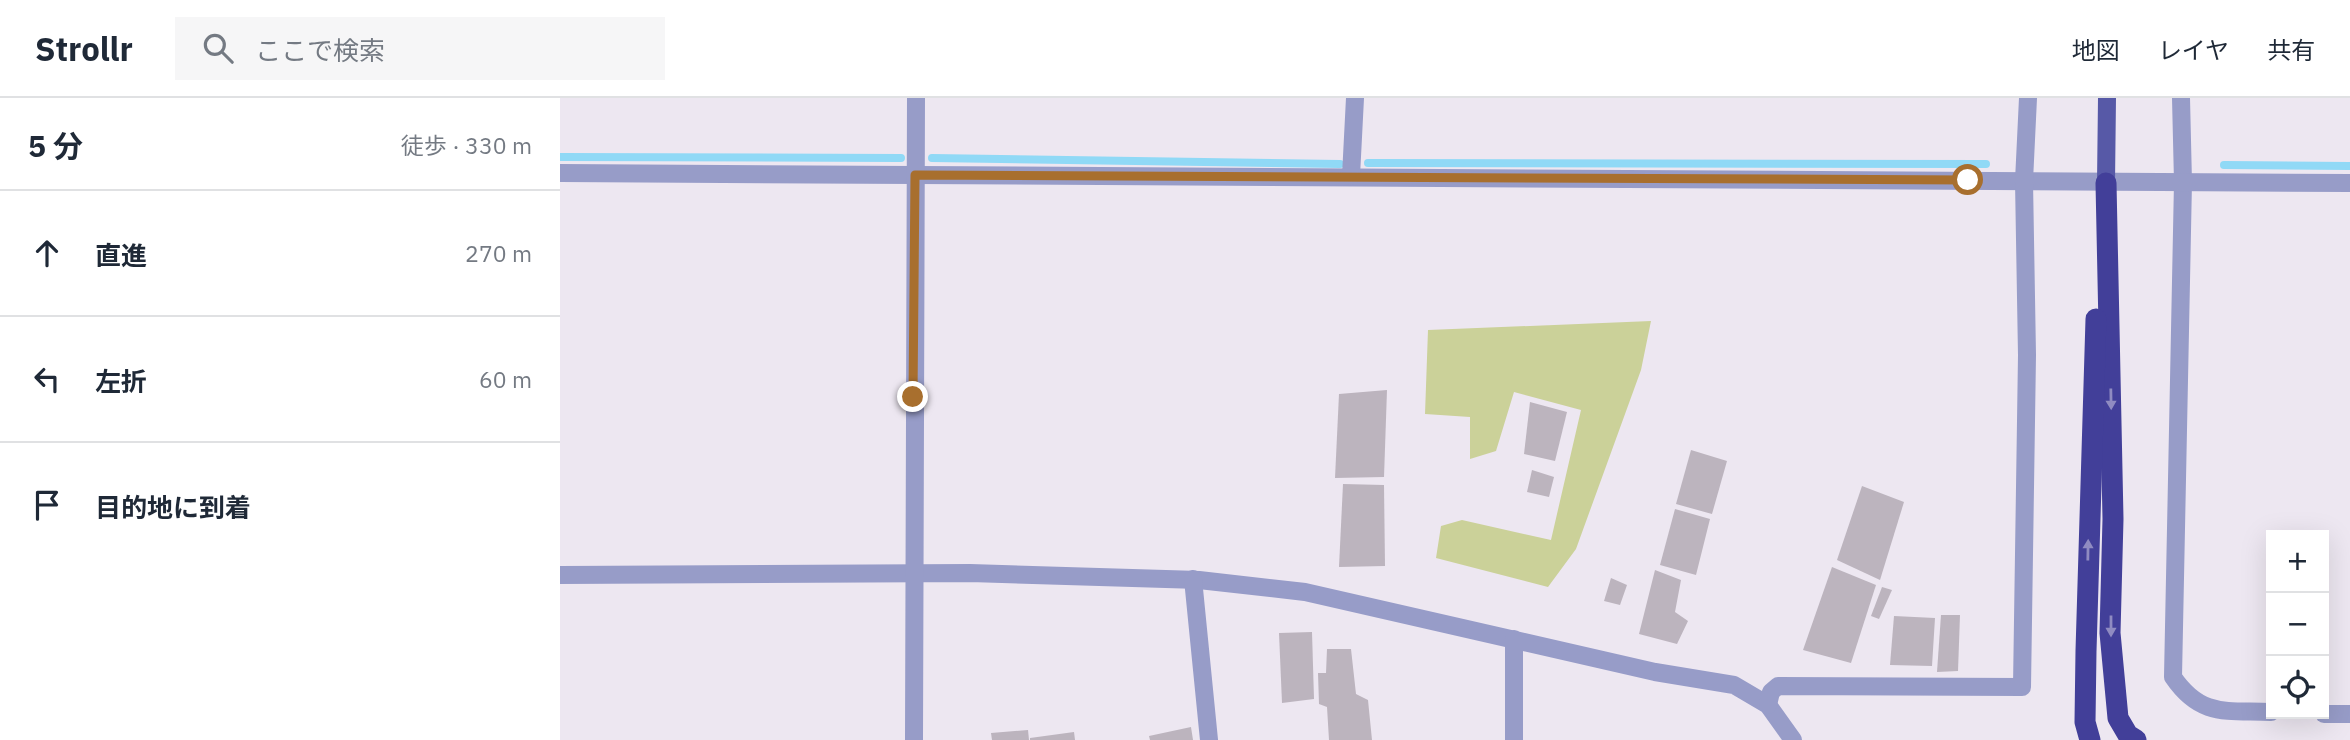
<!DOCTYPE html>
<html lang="ja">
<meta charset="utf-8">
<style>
:root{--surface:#fff;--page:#f6f6f7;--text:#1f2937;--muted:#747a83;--line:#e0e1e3}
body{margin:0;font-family:"IBM Plex Sans","Noto Sans JP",sans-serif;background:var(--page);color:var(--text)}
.controls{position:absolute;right:21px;bottom:21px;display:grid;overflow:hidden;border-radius:0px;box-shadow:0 7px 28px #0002}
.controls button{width:63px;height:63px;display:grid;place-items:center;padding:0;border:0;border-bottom:2px solid var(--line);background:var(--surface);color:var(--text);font:35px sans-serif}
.stop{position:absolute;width:21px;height:21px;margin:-16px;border:5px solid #a86f2e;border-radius:50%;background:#fff}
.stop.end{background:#a86f2e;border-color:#fff;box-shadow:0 2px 7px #0008}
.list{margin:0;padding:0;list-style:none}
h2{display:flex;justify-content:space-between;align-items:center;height:91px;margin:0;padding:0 28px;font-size:30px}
h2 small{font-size:23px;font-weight:400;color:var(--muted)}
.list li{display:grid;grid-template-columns:46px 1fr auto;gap:21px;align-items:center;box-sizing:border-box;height:126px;padding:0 28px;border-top:2px solid var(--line)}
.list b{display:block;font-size:26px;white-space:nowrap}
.list em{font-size:23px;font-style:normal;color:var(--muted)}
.icon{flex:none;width:38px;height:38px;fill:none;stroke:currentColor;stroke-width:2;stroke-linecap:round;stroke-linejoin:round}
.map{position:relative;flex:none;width:1790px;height:642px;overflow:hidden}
header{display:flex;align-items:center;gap:42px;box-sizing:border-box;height:98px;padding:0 35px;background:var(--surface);border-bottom:2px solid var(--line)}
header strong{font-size:33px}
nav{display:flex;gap:38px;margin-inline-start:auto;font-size:24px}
.search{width:490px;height:63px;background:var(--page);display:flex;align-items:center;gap:18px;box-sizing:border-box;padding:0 24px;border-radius:0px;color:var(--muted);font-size:26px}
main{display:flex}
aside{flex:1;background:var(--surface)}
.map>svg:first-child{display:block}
.green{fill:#cbd199}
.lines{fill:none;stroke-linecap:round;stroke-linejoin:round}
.stream{stroke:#90d9f6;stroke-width:8}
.building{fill:#bcb4be}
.minor{stroke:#979cc8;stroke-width:18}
.major{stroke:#5759a7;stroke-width:18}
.highway{stroke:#423f99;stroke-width:21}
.oneway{fill:#8f8bc1}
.route{stroke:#a86f2e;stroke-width:9}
</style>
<header>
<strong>Strollr</strong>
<div class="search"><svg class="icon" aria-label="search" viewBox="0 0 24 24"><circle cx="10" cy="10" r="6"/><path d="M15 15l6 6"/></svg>ここで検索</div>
<nav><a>地図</a><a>レイヤ</a><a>共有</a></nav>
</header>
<main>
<aside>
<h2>5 分<small>徒歩 · 330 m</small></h2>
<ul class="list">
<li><svg class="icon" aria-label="ahead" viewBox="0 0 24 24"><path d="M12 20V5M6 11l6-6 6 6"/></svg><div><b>直進</b></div><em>270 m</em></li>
<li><svg class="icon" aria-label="left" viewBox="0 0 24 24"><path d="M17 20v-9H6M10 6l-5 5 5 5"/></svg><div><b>左折</b></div><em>60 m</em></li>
<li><svg class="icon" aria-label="arrive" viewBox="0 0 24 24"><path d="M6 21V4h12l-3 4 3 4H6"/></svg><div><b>目的地に到着</b></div></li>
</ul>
</aside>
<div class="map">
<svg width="1790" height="642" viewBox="0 0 1790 642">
<rect width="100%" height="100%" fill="#ede7f1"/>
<!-- green -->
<path class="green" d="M 1091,223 L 1081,272 L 1016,451 L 988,489 L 876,460 L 881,428 L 902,422 L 991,442 L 1021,312 L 954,294 L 936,353 L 910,361 L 910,319 L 865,316 L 868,232 Z"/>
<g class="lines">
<!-- stream -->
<g class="stream">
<path d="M 0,59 L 341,60"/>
<path d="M 372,60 L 780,66"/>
<path d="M 808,65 L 1426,66"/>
<path d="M 1664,67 L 1790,68"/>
</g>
</g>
<!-- building -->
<g class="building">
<path d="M 827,292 L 824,379 L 775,380 L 779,296 Z"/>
<path d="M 970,304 L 1007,314 L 995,363 L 964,356 Z"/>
<path d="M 1131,352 L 1167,363 L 1152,416 L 1116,406 Z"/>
<path d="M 972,372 L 994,379 L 989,399 L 967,394 Z"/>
<path d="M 783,386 L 824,387 L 825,468 L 779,469 Z"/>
<path d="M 1302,388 L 1344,404 L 1320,482 L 1277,462 Z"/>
<path d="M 1115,411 L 1150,421 L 1136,477 L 1100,467 Z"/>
<path d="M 1272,469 L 1316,487 L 1291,565 L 1243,552 Z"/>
<path d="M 1095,472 L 1121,482 L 1115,514 L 1128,523 L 1117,546 L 1079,536 Z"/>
<path d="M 1051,480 L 1067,487 L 1060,507 L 1044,503 Z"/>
<path d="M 1322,489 L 1332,492 L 1319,521 L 1311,518 Z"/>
<path d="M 1381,517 L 1400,517 L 1398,573 L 1377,574 Z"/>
<path d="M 1334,518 L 1375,520 L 1372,568 L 1330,567 Z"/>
<path d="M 752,534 L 754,601 L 722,605 L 719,535 Z"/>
<path d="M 767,551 L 791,551 L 796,596 L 808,602 L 812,642 L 769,642 L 767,609 L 759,606 L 758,575 L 766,575 Z"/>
<path d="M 631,629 L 633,642 L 590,642 L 589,638 Z"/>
<path d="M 468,632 L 469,642 L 432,642 L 431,635 Z"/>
<path d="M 514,634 L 515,642 L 470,642 L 470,640 Z"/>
</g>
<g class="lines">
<!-- minor -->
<g class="minor">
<path d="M 1621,0 L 1623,84 L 1613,579 C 1641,620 1667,612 1711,614"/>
<path d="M 0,75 L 1790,85"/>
<path d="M 791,78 L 795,0"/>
<path d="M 0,477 L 410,475 L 639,482 L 745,494 L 1095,574 L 1174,587 L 1208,607 L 1233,642"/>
<path d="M 633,481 L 649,642"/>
<path d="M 954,541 L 954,642"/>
<path d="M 1208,607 L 1211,594 L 1218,588 L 1462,589 L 1467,257 L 1464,83 L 1468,0"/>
<path d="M 1764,616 L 1790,616"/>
<path d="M 354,642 L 356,0"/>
</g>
<!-- major -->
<path class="major" d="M 1546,85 L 1547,0"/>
<!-- highway -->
<g class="highway">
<path d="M 1546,85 L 1553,421 L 1550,535 L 1558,620 L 1568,637 L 1576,642"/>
<path d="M 1530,642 L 1525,624 L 1526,553 L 1536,221"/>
</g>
</g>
<!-- one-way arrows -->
<defs><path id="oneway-solid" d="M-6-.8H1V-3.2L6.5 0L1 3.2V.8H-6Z" transform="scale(1.75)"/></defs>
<g class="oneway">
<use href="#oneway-solid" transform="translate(1551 301) rotate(89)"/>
<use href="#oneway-solid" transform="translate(1528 452) rotate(-89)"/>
<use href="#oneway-solid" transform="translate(1551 528) rotate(90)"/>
</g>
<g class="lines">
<!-- route -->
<path class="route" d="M 353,299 L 355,77 L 1408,82"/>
</g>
</svg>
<div class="controls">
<button>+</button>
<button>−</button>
<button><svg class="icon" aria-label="locate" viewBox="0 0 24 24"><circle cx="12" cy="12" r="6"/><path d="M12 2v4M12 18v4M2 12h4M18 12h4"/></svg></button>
</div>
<div class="stop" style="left:1408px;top:82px"></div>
<div class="stop end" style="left:353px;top:299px"></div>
</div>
</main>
